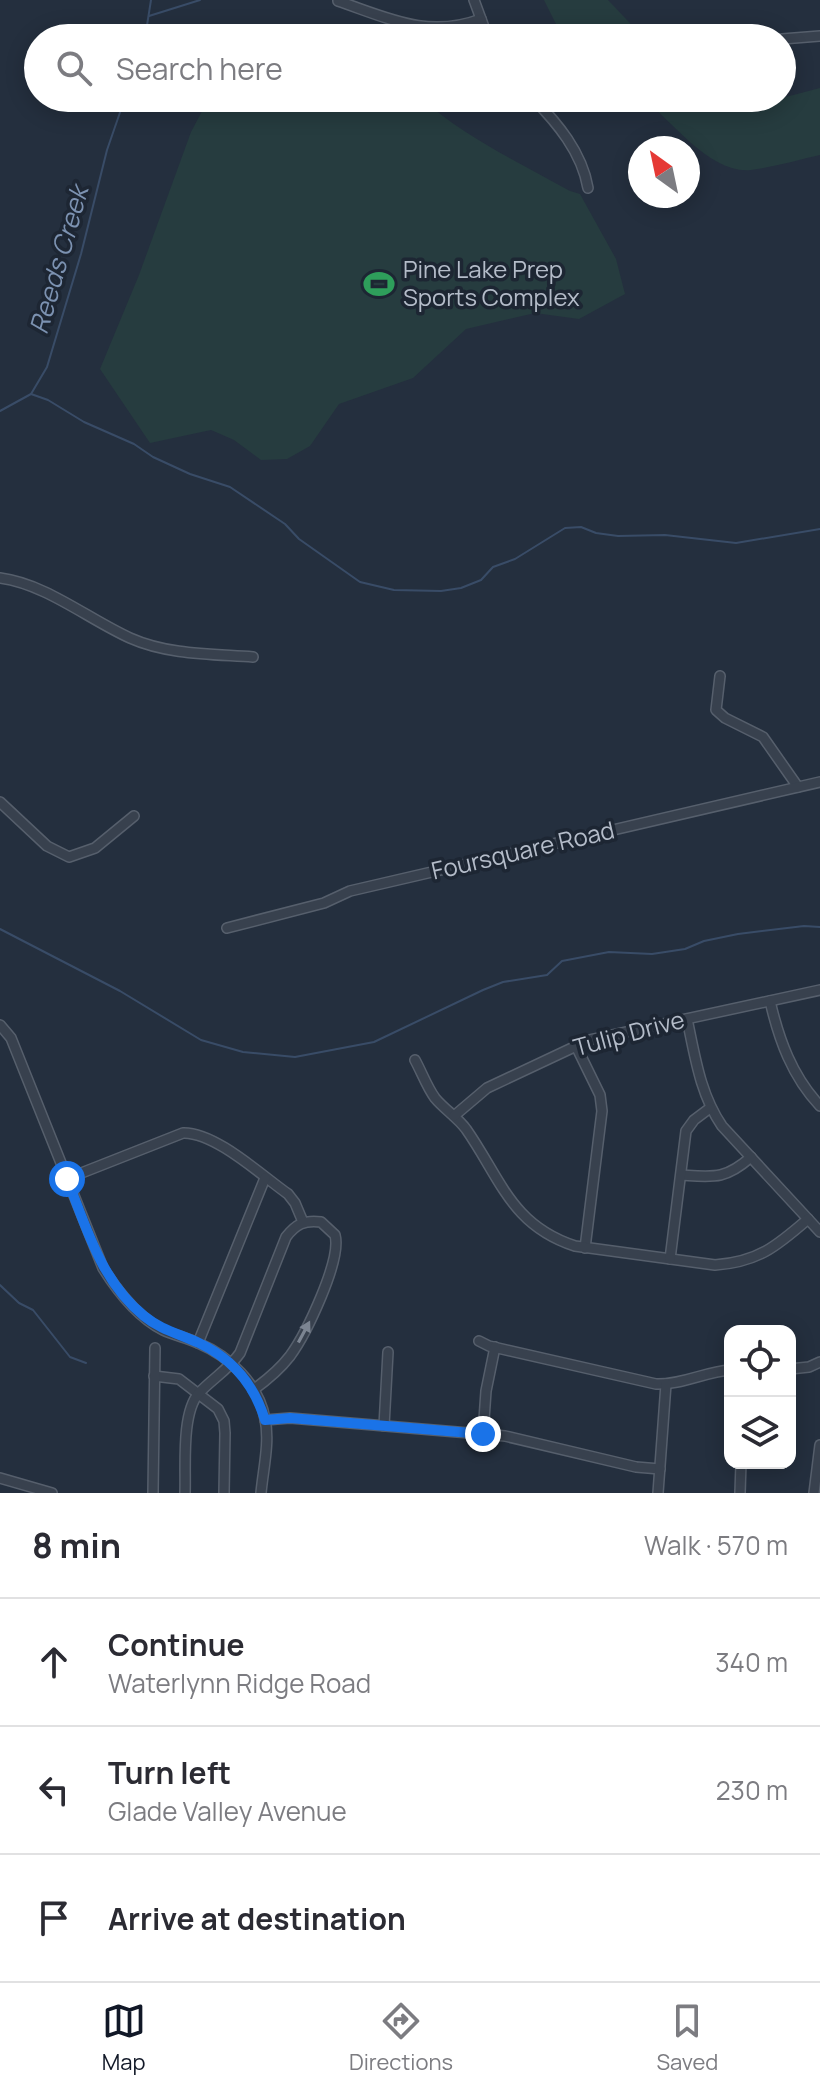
<!DOCTYPE html>
<meta charset="utf-8">
<style>
:root{--surface:#fff;--page:#f2f2f3;--text:#2b2b33;--muted:#7c7c81;--line:#e1e1e2;--accent:#111827}
body{margin:0;font-family:Manrope,sans-serif;background:var(--page);color:var(--text)}
.controls{position:absolute;right:24px;bottom:24px;display:grid;overflow:hidden;border-radius:16px;box-shadow:0 4px 20px #0003}
.controls button{width:72px;height:72px;display:grid;place-items:center;padding:0;border:0;border-bottom:2px solid var(--line);background:var(--surface);color:var(--text);font:40px sans-serif}
.compass{position:absolute;left:628px;top:136px;width:72px;height:72px;border-radius:50%;background:var(--surface);box-shadow:0 4px 20px #0003;rotate:327deg}
.stop{position:absolute;width:24px;height:24px;margin:-18px;border:6px solid #1a73e8;border-radius:50%;background:#fff}
.stop.end{background:#1a73e8;border-color:#fff;box-shadow:0 2px 8px #0008}
.list{margin:0;padding:0;list-style:none}
h2{display:flex;justify-content:space-between;align-items:center;height:104px;margin:0;padding:0 32px;font-size:34px}
h2 small{font-size:26px;font-weight:400;color:var(--muted)}
.list li{display:grid;grid-template-columns:52px 1fr auto;gap:24px;align-items:center;box-sizing:border-box;height:128px;padding:0 32px;border-top:2px solid var(--line)}
.list b{display:block;font-size:30px;white-space:nowrap}
.list p{margin:0;font-size:26px;white-space:nowrap;color:var(--muted)}
.list em{font-size:26px;font-style:normal;color:var(--muted)}
.icon{flex:none;width:44px;height:44px;fill:none;stroke:currentColor;stroke-width:2;stroke-linecap:round;stroke-linejoin:round}
.map{position:relative;flex:none;width:820px;height:1493px;overflow:hidden}
.search{position:absolute;background:var(--surface);box-shadow:0 4px 20px #0003;left:24px;right:24px;top:24px;height:88px;display:flex;align-items:center;gap:20px;box-sizing:border-box;padding:0 28px;border-radius:44px;color:var(--muted);font-size:30px}
.sheet{height:488px;background:var(--surface)}
nav{display:flex;justify-content:space-around;align-items:center;box-sizing:border-box;height:112px;border-top:2px solid var(--line);background:var(--surface);font-size:22px;color:var(--muted)}
nav a{display:grid;justify-items:center;gap:4px}
nav .on{color:var(--accent)}
.map>svg:first-child{display:block}
.grass{fill:#263c3f}
.lines{fill:none;stroke-linecap:round;stroke-linejoin:round}
.stream{stroke:#394c67;stroke-width:2}
.minor-casing{stroke:#565f6c;stroke-width:12}
.minor{stroke:#38414e;stroke-width:9}
.oneway{fill:#7c8592}
.route{stroke:#1a73e8;stroke-width:10}
.labels{text-anchor:middle;stroke-width:7;stroke-linejoin:round;paint-order:stroke}
.poi-label{font-size:24px;fill:#b4bcc9;stroke:#1d2633;text-anchor:start}
.street-label{font-size:24px;fill:#b4bcc9;stroke:#1d2633}
.water-label{font-size:26px;font-style:italic;fill:#7c92b1;stroke:#1d2633}
</style>
<div class="map">
<svg width="820" height="1493" viewBox="0 0 820 1493">
<rect width="100%" height="100%" fill="#242f3e"/>
<!-- grass -->
<g class="grass">
<path d="M 544,0 L 608,0 L 644,38 L 567,38 L 561,34 Z"/>
<path d="M 820,88 L 820,155 C 798,160 774,167 751,170 C 710,174 672,121 643,98 L 782,98 Z"/>
<path d="M 209,98 L 421,98 C 464,137 520,163 570,191 L 580,194 L 616,259 L 625,294 L 579,319 L 535,313 L 466,329 L 413,378 L 339,404 L 310,446 L 287,459 L 261,460 L 234,440 L 211,430 L 150,443 L 100,369 L 139,275 L 191,132 Z"/>
</g>
<g class="lines">
<!-- stream -->
<g class="stream">
<path d="M 149,16 L 200,0"/>
<path d="M 145,38 L 151,0"/>
<path d="M 31,394 L 48,400 L 84,422 L 134,444 L 153,457 L 190,474 L 230,487 L 285,524 L 299,539 L 360,582 L 394,590 L 441,591 L 461,588 L 481,580 L 493,567 L 515,559 L 565,528 L 581,527 L 596,533 L 618,536 L 665,535 L 736,543 L 820,529"/>
<path d="M 0,411 L 31,394 L 47,367 L 81,254 L 107,150 L 125,98"/>
<path d="M 0,929 L 120,991 L 201,1040 L 243,1052 L 295,1057 L 374,1042 L 483,990 L 503,982 L 547,975 L 562,961 L 609,952 L 652,954 L 685,949 L 704,941 L 738,934 L 804,926 L 820,927"/>
<path d="M 0,1285 L 19,1303 L 33,1310 L 70,1357 L 86,1363"/>
</g>
<!-- minor casing -->
<g class="minor-casing">
<g id="minor">
<path d="M 474,0 L 488,38"/>
<path d="M 338,1 C 388,18 428,39 481,19"/>
<path d="M 715,30 L 758,38"/>
<path d="M 782,39 L 820,36"/>
<path d="M 533,98 C 557,123 582,152 588,188"/>
<path d="M 0,578 C 46,584 88,619 130,638 C 168,655 212,654 253,657"/>
<path d="M 720,676 L 716,710 L 725,718 L 763,737 L 798,787"/>
<path d="M 0,802 L 47,846 L 69,857 L 95,848 L 134,816"/>
<path d="M 227,928 L 324,903 L 350,891 L 820,782"/>
<path d="M 770,1001 C 779,1040 792,1076 820,1106"/>
<path d="M 687,1019 C 695,1056 700,1094 722,1126 L 820,1232"/>
<path d="M 0,1025 L 11,1038 L 103,1268 C 118,1292 138,1317 163,1330 C 174,1335 187,1338 198,1343 C 229,1356 259,1384 265,1419 C 270,1442 263,1470 261,1493"/>
<path d="M 576,1046 L 600,1095 L 602,1111 L 585,1248"/>
<path d="M 415,1060 C 422,1073 427,1087 435,1098 C 444,1109 457,1117 466,1129 C 501,1179 511,1225 575,1246 L 715,1265 C 758,1262 777,1246 808,1219"/>
<path d="M 454,1116 L 487,1088 L 589,1040 L 820,990"/>
<path d="M 681,1175 C 713,1177 725,1180 751,1157"/>
<path d="M 56,1183 L 183,1133 C 215,1132 261,1175 288,1194 L 295,1203 L 303,1222"/>
<path d="M 670,1259 L 686,1131 L 694,1120 L 710,1108"/>
<path d="M 479,1341 L 489,1346 L 656,1384 C 681,1385 705,1372 730,1370"/>
<path d="M 198,1343 L 265,1178"/>
<path d="M 790,1369 L 809,1367 L 820,1362"/>
<path d="M 154,1376 L 179,1379 L 218,1409 L 224,1421 L 225,1433 L 224,1493"/>
<path d="M 265,1420 L 290,1418 L 505,1436 L 636,1467 L 660,1469"/>
<path d="M 384,1426 L 388,1352"/>
<path d="M 483,1434 L 486,1391 L 495,1347"/>
<path d="M 0,1478 L 52,1493"/>
<path d="M 153,1493 L 155,1348"/>
<path d="M 185,1493 C 186,1467 181,1413 199,1393 C 212,1379 229,1369 240,1353 L 286,1237 C 296,1224 304,1220 321,1222 L 335,1235 C 342,1260 306,1334 290,1356 C 280,1369 267,1380 253,1390"/>
<path d="M 658,1493 L 666,1384"/>
<path d="M 740,1493 L 741,1463"/>
<path d="M 814,1493 L 820,1445"/>
</g>
</g>
<!-- minor -->
<use href="#minor" class="minor"/>
</g>
<!-- one-way arrows -->
<defs><path id="oneway-solid" d="M-6-.8H1V-3.2L6.5 0L1 3.2V.8H-6Z" transform="scale(2)"/></defs>
<use class="oneway" href="#oneway-solid" transform="translate(304 1332) rotate(-62)"/>
<g class="lines">
<!-- route -->
<path class="route" d="M 67,1179 C 87,1229 101,1281 144,1316 C 161,1330 180,1334 199,1343 C 233,1359 254,1384 265,1420 L 290,1418 L 483,1434"/>
</g>
<!-- icons -->
<defs>
<g id="stadium-bare" transform="scale(2.4)"><path d="M0-5a6.5 5 0 1 0 0 10a6.5 5 0 1 0 0-10ZM-3.5-1.8h7v3.6h-7Z" fill="#2e9e5b" stroke="#1d2633" stroke-width="2.5" paint-order="stroke"/></g>
</defs>
<g fill-rule="evenodd">
<use href="#stadium-bare" x="379" y="284"/>
</g>
<g class="labels">
<!-- poi labels -->
<g class="poi-label">
<text x="403" y="278">Pine Lake Prep<tspan x="403" dy="28">Sports Complex</tspan></text>
</g>
<!-- street labels -->
<g class="street-label">
<text transform="translate(523 851) rotate(-13)" y="8">Foursquare Road</text>
<text transform="translate(629 1034) rotate(-15)" y="8">Tulip Drive</text>
</g>
<!-- water labels -->
<g class="water-label">
<text transform="translate(59 260) rotate(-74)" y="9">Reeds Creek</text>
</g>
</g>
</svg>
<div class="controls">
<button><svg class="icon" aria-label="locate" viewBox="0 0 24 24"><circle cx="12" cy="12" r="6"/><path d="M12 2v4M12 18v4M2 12h4M18 12h4"/></svg></button>
<button><svg class="icon" aria-label="layers" viewBox="0 0 24 24"><path d="M12 4l9 5-9 5-9-5zM3 14l9 5 9-5"/></svg></button>
</div>
<svg class="compass" viewBox="-18 -18 36 36"><path d="M0-13l5 13h-10z" fill="#e53935"/><path d="M0 13l5-13h-10z" fill="#7c7c81"/></svg>
<div class="stop" style="left:67px;top:1179px"></div>
<div class="stop end" style="left:483px;top:1434px"></div>
<div class="search"><svg class="icon" aria-label="search" viewBox="0 0 24 24"><circle cx="10" cy="10" r="6"/><path d="M15 15l6 6"/></svg>Search here</div>
</div>
<section class="sheet">
<h2>8 min<small>Walk · 570 m</small></h2>
<ul class="list">
<li><svg class="icon" aria-label="ahead" viewBox="0 0 24 24"><path d="M12 20V5M6 11l6-6 6 6"/></svg><div><b>Continue</b><p>Waterlynn Ridge Road</p></div><em>340 m</em></li>
<li><svg class="icon" aria-label="left" viewBox="0 0 24 24"><path d="M17 20v-9H6M10 6l-5 5 5 5"/></svg><div><b>Turn left</b><p>Glade Valley Avenue</p></div><em>230 m</em></li>
<li><svg class="icon" aria-label="arrive" viewBox="0 0 24 24"><path d="M6 21V4h12l-3 4 3 4H6"/></svg><div><b>Arrive at destination</b></div></li>
</ul>
</section>
<nav>
<a class="on"><svg class="icon" aria-label="map" viewBox="0 0 24 24"><path d="M3 6l6-2 6 2 6-2v14l-6 2-6-2-6 2zM9 4v14M15 6v14"/></svg>Map</a>
<a><svg class="icon" aria-label="directions" viewBox="0 0 24 24"><path d="M12 3l9 9-9 9-9-9zM9 14v-3h6M13 9l2 2-2 2"/></svg>Directions</a>
<a><svg class="icon" aria-label="saved" viewBox="0 0 24 24"><path d="M7 4h10v16l-5-4-5 4z"/></svg>Saved</a>
</nav>
